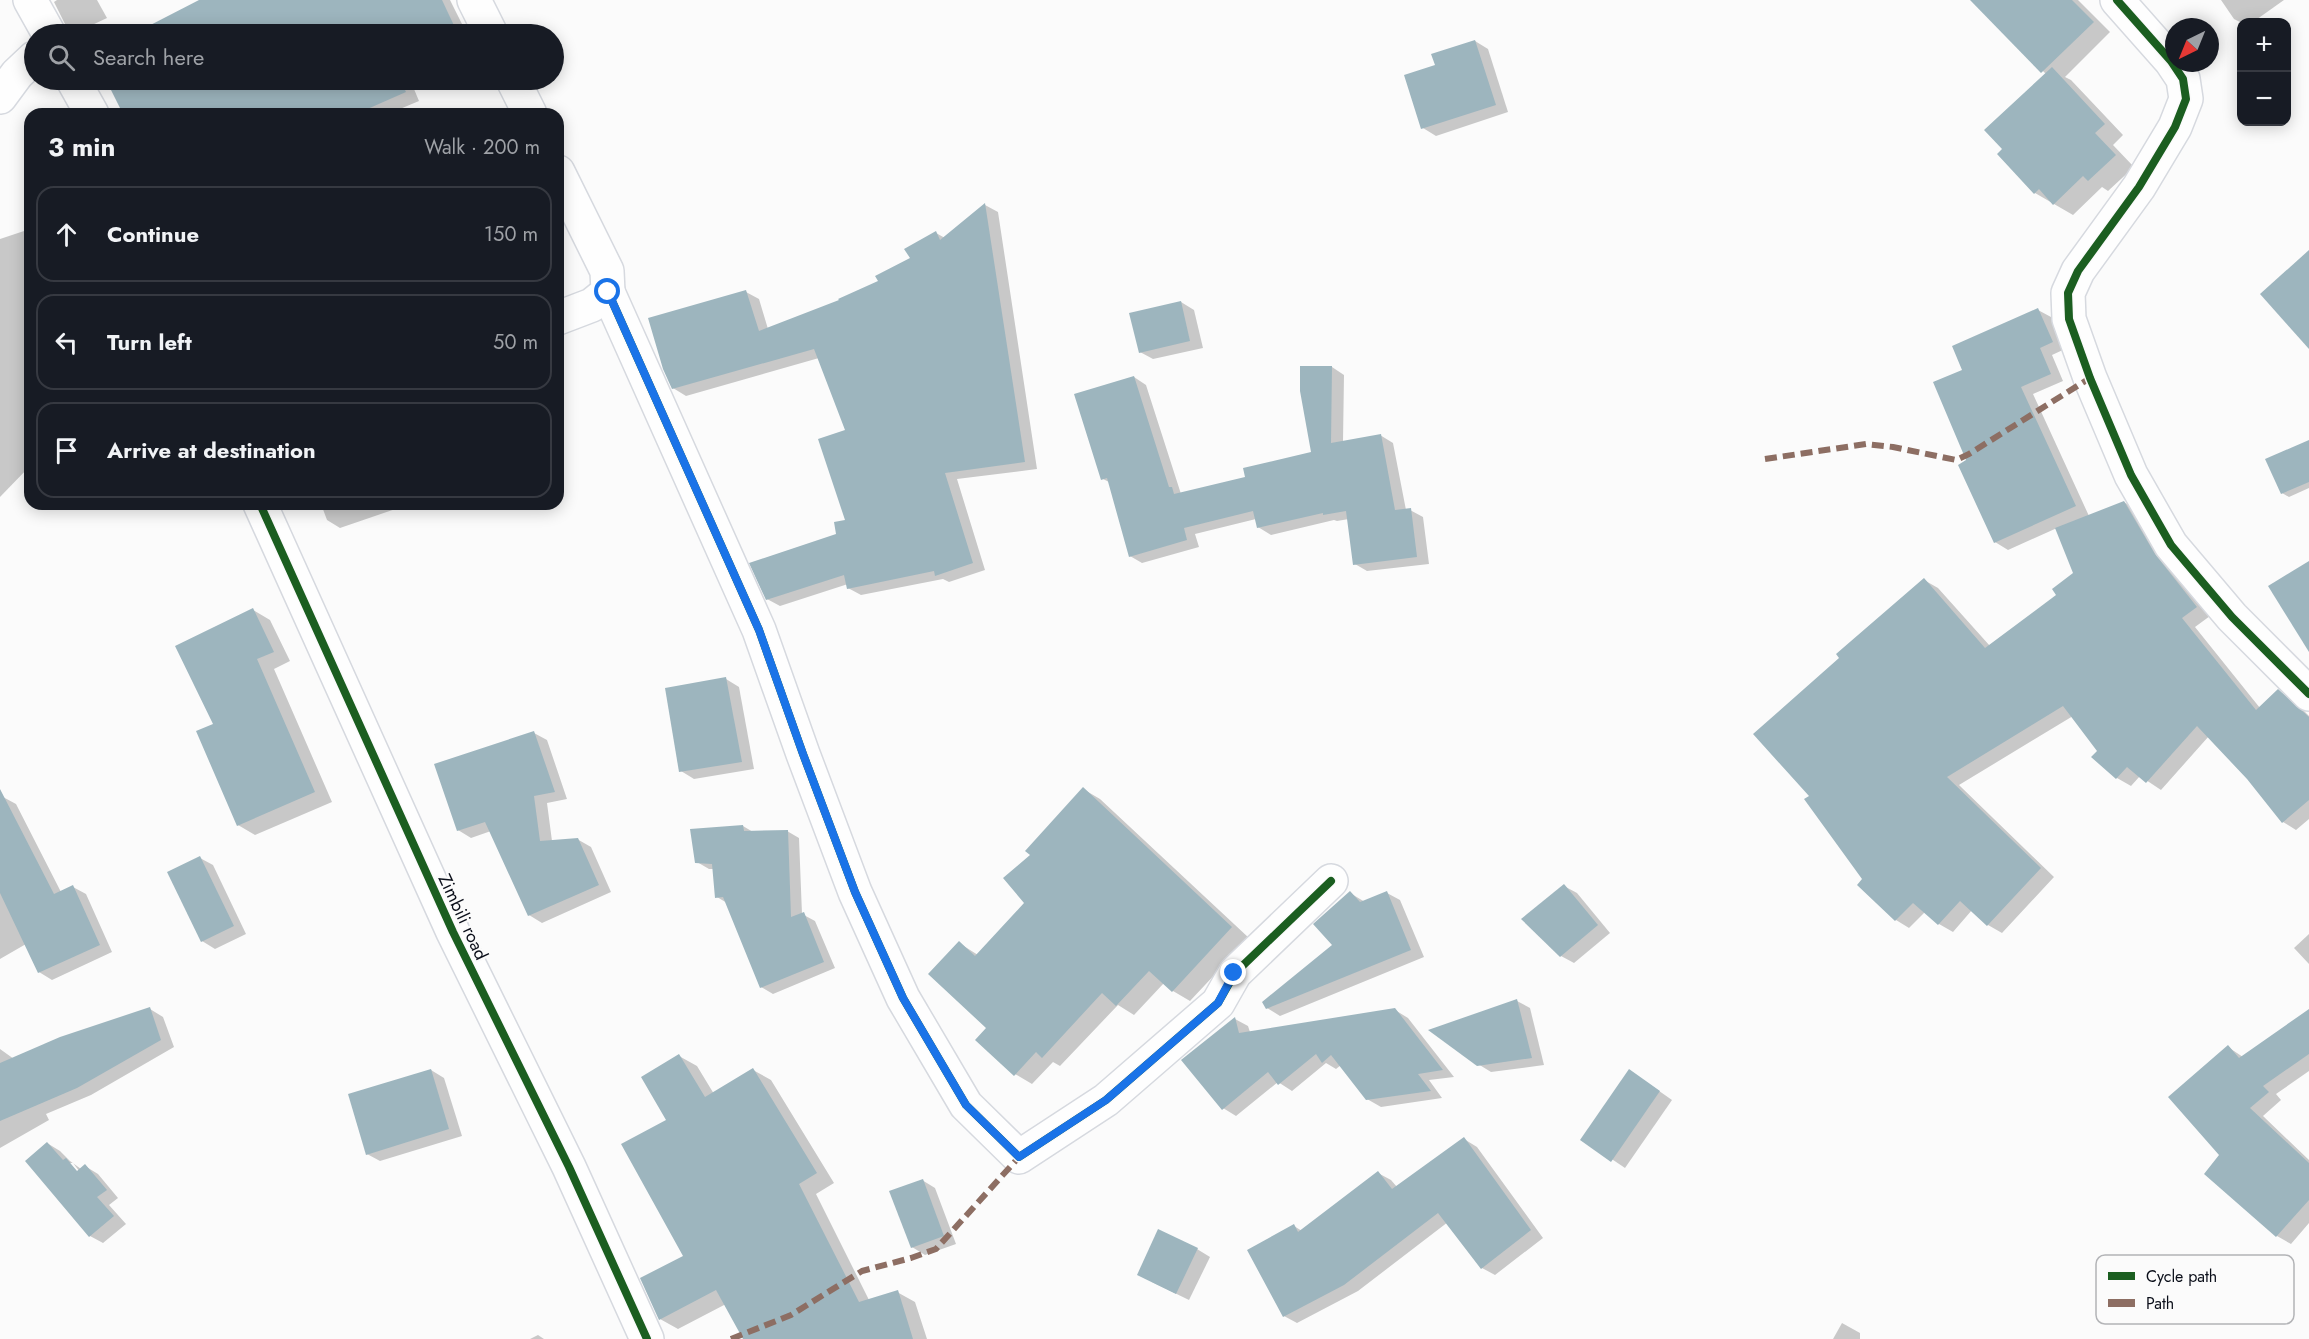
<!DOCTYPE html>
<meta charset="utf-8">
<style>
:root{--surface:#171b24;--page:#20242c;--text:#f1f3f6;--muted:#9ea1a6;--line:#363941}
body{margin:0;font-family:Jost,sans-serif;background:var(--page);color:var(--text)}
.controls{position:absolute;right:18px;top:18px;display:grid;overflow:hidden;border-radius:12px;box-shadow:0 3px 15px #0003}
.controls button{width:54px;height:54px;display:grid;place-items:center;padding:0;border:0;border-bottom:2px solid var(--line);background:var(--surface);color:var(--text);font:30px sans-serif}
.compass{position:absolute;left:2165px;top:18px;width:54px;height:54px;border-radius:50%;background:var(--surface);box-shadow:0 3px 15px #0003;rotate:223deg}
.stop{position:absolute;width:18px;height:18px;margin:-14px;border:4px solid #1a73e8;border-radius:50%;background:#fff}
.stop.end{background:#1a73e8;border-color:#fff;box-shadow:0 2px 6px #0008}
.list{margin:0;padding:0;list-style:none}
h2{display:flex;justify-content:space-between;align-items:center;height:78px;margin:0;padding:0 24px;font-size:26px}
h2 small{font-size:20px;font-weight:400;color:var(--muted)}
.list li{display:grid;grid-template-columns:39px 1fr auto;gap:18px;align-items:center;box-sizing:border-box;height:96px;margin:0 12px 12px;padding:0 12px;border:2px solid var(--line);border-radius:18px}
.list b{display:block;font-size:22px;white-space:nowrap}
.list em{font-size:20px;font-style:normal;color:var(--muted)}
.icon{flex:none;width:33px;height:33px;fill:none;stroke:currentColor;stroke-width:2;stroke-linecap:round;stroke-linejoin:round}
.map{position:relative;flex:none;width:2309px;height:1339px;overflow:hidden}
.search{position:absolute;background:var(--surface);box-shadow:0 3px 15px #0003;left:24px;top:24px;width:540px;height:66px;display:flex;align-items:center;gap:15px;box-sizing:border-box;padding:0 21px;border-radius:33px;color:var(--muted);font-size:22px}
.panel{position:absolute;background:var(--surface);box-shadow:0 3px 15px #0003;left:24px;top:108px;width:540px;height:402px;border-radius:18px}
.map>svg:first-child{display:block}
.shadow{fill:#0003;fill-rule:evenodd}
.building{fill:#9db5be}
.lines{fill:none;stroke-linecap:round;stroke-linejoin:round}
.minor-casing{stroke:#d6d9df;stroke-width:36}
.minor{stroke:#fefefe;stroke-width:33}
.quiet{stroke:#8d6e63;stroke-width:6;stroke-dasharray:12 6;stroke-linecap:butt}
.cycleway-casing{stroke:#fbfbfb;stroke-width:11}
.cycleway{stroke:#1b5e20;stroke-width:8}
.route{stroke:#1a73e8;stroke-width:8}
.labels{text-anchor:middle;stroke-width:4.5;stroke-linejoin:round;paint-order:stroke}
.street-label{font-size:18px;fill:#0a0e19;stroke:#fbfbfb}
.key{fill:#fbfbfb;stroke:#b3b4b7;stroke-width:1.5}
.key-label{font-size:16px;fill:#0a0e19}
</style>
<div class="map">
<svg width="2309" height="1339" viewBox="0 0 2309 1339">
<rect width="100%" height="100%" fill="#fbfbfb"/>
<!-- shadow -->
<g class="shadow">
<path d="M 57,0 L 97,0 L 107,18 L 73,34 L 69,32 L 54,2 Z"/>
<path d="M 202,0 L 450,0 L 467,34 L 136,34 Z"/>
<path d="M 1972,0 L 2078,0 L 2110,32 L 2065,77 L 2071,80 L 2123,135 L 2113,145 L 2134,167 L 2108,191 L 2102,187 L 2073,215 L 2035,193 L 2004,149 L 2046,74 Z"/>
<path d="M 2221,0 L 2284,0 L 2253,22 L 2242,23 L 2234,19 Z"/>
<path d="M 1475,41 L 1488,49 L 1508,112 L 1436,136 L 1423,128 L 1436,66 Z"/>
<path d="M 108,80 L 434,80 L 414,89 L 419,101 L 388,114 L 124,114 Z"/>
<path d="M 985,205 L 998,212 L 1037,469 L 957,479 L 985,570 L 949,582 L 943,579 L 861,595 L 848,588 L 848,584 L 780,606 L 767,599 L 838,535 L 847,521 L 846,431 L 819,358 L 686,396 L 673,388 L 746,292 L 759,299 L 768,329 L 841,301 L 880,282 L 912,259 L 936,233 L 945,238 Z"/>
<path d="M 30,229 L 30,466 L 0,497 L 0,239 Z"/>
<path d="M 1181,302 L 1194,310 L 1203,348 L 1153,359 L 1140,352 Z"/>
<path d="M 2038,310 L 2051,317 L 2065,349 L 2052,355 L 2063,381 L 2033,394 L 2089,516 L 2124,502 L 2138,511 L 2210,616 L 2195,627 L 2260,708 L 2278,691 L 2292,699 L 2309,716 L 2309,819 L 2296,830 L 2283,822 L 2248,778 L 2209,736 L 2161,790 L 2140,776 L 2131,786 L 2117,778 L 2093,757 L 2099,751 L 2073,716 L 1959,785 L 2054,877 L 2002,933 L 1988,925 L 1972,910 L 1953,932 L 1939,924 L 1925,912 L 1909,928 L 1896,920 L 1864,879 L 1811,796 L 1924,580 L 1938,588 L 1990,646 L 2058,595 L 2075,573 L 2057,528 L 2008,550 L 1995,542 L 1968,461 L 1964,370 Z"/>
<path d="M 1302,367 L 1332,367 L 1344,375 L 1343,442 L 1380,435 L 1393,443 L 1406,510 L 1410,510 L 1423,517 L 1429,564 L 1367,571 L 1355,564 L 1349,519 L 1337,521 L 1334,520 L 1271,535 L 1258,527 L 1256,519 L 1195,534 L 1199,547 L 1142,563 L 1130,556 L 1109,482 L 1103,479 L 1134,377 L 1146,385 L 1181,494 L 1247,478 L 1313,453 Z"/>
<path d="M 2309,442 L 2309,488 L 2289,497 L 2282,493 Z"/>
<path d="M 321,504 L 410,504 L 340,528 L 327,520 Z"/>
<path d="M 253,610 L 270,620 L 290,661 L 274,669 L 332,802 L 255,835 L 238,825 L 215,725 Z"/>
<path d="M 726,679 L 739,687 L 754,769 L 694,779 L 681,771 Z"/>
<path d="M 534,733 L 547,740 L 567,799 L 547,803 L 552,841 L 577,839 L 591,847 L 611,892 L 542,923 L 529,915 L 491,831 L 471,838 L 458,830 Z"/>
<path d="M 1083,789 L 1100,799 L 1249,938 L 1190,1001 L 1173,991 L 1164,983 L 1134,1015 L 1118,1005 L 1060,1066 L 1053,1062 L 1032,1084 L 1015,1074 L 988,1028 L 959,943 L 978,955 L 1026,903 L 1032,855 Z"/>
<path d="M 3,797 L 16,804 L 61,892 L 73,887 L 86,894 L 112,952 L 52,980 L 39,972 L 26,944 L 0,959 L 0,798 Z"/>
<path d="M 743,826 L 753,832 L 787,831 L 799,838 L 802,914 L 815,921 L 835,968 L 773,994 L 761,987 L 727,903 L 717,897 L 714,869 L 709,869 L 697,862 Z"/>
<path d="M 200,858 L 213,865 L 246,934 L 215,949 L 202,941 Z"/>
<path d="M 1564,886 L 1577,893 L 1610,933 L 1574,963 L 1561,956 Z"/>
<path d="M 1350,893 L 1365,902 L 1387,893 L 1400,900 L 1424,957 L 1280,1016 L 1267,1008 L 1334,945 Z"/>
<path d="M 2309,934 L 2309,964 L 2294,948 Z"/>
<path d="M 1517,1001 L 1530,1008 L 1544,1065 L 1491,1072 L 1478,1064 Z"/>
<path d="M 150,1009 L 163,1017 L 174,1047 L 91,1095 L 46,1114 L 49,1120 L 0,1148 L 0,1049 L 14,1059 Z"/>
<path d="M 1395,1010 L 1408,1018 L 1454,1077 L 1429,1080 L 1442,1098 L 1381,1107 L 1367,1099 L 1341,1065 L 1336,1069 L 1326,1063 L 1292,1091 L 1278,1082 L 1236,1116 L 1223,1108 L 1235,1019 L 1248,1026 L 1250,1032 Z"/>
<path d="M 2309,1011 L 2309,1071 L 2276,1094 L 2281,1100 L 2263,1116 L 2309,1160 L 2309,1223 L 2291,1244 L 2277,1236 L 2206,1173 L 2221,1155 L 2228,1047 L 2243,1057 Z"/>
<path d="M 679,1056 L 697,1066 L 714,1094 L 753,1070 L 771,1080 L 834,1183 L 816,1194 L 869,1300 L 897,1292 L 915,1302 L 927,1339 L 759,1339 L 726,1304 L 678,1329 L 660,1319 L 685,1256 L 668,1120 Z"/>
<path d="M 431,1070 L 444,1078 L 462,1136 L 380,1161 L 367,1154 Z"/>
<path d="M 1642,1079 L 1672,1100 L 1625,1168 L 1582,1139 Z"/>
<path d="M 1464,1139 L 1477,1147 L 1543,1238 L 1495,1275 L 1482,1268 L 1448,1222 L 1358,1291 L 1297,1323 L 1284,1316 L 1294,1226 L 1302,1231 L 1378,1173 L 1391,1180 L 1397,1187 Z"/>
<path d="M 47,1143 L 60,1151 L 70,1161 L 81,1169 L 85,1166 L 98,1174 L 118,1198 L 109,1205 L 126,1224 L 103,1243 L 90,1236 ZM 69,1163 L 73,1163 L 83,1176 L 81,1177 Z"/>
<path d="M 922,1180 L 935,1188 L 956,1244 L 925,1255 L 912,1247 Z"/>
<path d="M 1197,1249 L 1210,1257 L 1189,1300 L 1152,1282 Z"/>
<path d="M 1842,1323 L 1860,1333 L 1860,1339 L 1833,1339 Z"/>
<path d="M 538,1335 L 544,1339 L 530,1339 Z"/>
</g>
<!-- building -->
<g class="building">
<path d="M 199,0 L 442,0 L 458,34 L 133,34 Z"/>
<path d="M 1970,0 L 2072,0 L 2094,22 L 2041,73 Z"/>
<path d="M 1475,40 L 1496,105 L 1421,129 L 1404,75 L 1435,65 L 1431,54 Z"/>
<path d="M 2052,67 L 2105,124 L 2095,133 L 2116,155 L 2088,181 L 2083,176 L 2053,205 L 2039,189 L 2034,194 L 1997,154 L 2002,149 L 1984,130 Z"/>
<path d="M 106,80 L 400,80 L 406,92 L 356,114 L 123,114 Z"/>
<path d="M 985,203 L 1025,462 L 945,473 L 973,563 L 935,576 L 934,571 L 847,589 L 844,575 L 766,600 L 749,563 L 836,534 L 834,522 L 845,520 L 818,439 L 845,430 L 814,349 L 672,389 L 663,369 L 648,318 L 746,290 L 759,331 L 839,300 L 838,299 L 878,281 L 875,276 L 910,258 L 904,249 L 936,231 L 940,240 Z"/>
<path d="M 2309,250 L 2309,349 L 2260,294 Z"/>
<path d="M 1181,301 L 1190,341 L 1139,353 L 1129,313 Z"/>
<path d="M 2038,308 L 2053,342 L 2040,348 L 2051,374 L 2021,387 L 2076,506 L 1994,543 L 1958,465 L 1966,460 L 1933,382 L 1962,370 L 1952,346 Z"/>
<path d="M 1300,366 L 1332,366 L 1331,443 L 1381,434 L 1395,510 L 1411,508 L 1417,557 L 1353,565 L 1346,511 L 1323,515 L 1323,513 L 1257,528 L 1253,511 L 1184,528 L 1187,540 L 1129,557 L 1107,478 L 1101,480 L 1074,394 L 1134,376 L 1169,487 L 1172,487 L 1174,494 L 1245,477 L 1243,468 L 1311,452 L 1300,391 Z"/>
<path d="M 2309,440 L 2309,482 L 2281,494 L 2265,459 Z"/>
<path d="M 2124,501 L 2155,554 L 2197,607 L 2182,618 L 2256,710 L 2278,689 L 2309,717 L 2309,800 L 2282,823 L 2247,779 L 2197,726 L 2146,783 L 2127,767 L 2116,779 L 2091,757 L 2097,751 L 2063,706 L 1947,777 L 2041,868 L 1987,926 L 1960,901 L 1938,925 L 1913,903 L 1895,921 L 1857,885 L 1862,879 L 1804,799 L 1809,796 L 1753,734 L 1839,658 L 1836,654 L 1924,578 L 1985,648 L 2056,595 L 2052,589 L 2073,573 L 2055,528 Z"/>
<path d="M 2309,561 L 2309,652 L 2268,586 Z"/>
<path d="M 253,608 L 274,652 L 257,659 L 315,792 L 237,826 L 196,731 L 213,724 L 175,646 Z"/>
<path d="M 726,677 L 742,762 L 679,772 L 665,688 Z"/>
<path d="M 534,731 L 555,792 L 534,796 L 540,841 L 578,838 L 599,885 L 528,916 L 485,822 L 457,831 L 434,764 Z"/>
<path d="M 1083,787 L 1232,927 L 1172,992 L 1149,971 L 1116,1006 L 1102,993 L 1042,1058 L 1036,1052 L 1014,1076 L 975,1040 L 986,1028 L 928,974 L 959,941 L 975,956 L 1024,903 L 1003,878 L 1030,855 L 1025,851 Z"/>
<path d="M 0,789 L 54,894 L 73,885 L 100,945 L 38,973 L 0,893 Z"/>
<path d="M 743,825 L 744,831 L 788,830 L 791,917 L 804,912 L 824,962 L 760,988 L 723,897 L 715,898 L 712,864 L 695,863 L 690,829 Z"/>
<path d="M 200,856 L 234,926 L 201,942 L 167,872 Z"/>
<path d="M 1564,884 L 1598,925 L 1560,957 L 1521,919 Z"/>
<path d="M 1350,891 L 1360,902 L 1387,891 L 1411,950 L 1266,1009 L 1262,1002 L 1332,945 L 1313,924 Z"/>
<path d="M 1517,999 L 1532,1058 L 1477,1066 L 1428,1030 Z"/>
<path d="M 150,1007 L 161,1040 L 77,1088 L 0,1121 L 0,1063 L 60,1037 Z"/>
<path d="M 1395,1008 L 1443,1070 L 1418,1074 L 1431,1091 L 1366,1100 L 1331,1055 L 1322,1063 L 1316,1054 L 1278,1085 L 1268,1072 L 1222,1110 L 1181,1060 L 1235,1017 L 1239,1033 Z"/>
<path d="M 2309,1009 L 2309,1054 L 2263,1086 L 2269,1092 L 2250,1108 L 2309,1163 L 2309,1200 L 2276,1237 L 2204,1174 L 2219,1155 L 2168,1097 L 2228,1045 L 2239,1058 Z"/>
<path d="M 679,1054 L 705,1097 L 753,1068 L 817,1173 L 799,1184 L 859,1302 L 898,1290 L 913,1339 L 743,1339 L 716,1290 L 659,1320 L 640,1278 L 683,1256 L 621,1144 L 666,1120 L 641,1077 Z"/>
<path d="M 431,1069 L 449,1129 L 366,1155 L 348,1094 Z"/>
<path d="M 1629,1069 L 1660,1091 L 1611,1162 L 1580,1140 Z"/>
<path d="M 1464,1137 L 1531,1230 L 1481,1269 L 1438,1213 L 1344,1285 L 1283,1317 L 1247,1250 L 1294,1224 L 1298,1232 L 1378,1171 L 1392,1189 Z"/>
<path d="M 47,1142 L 63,1160 L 66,1158 L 77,1171 L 85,1164 L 107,1190 L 97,1197 L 114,1216 L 89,1237 L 25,1161 Z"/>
<path d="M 923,1179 L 944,1236 L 911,1248 L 889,1191 Z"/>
<path d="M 1158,1229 L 1198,1248 L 1176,1294 L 1137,1275 Z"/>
</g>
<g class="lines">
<!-- minor casing -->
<g class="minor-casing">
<g id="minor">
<path d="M 30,0 L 49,34"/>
<path d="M 474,0 L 491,34"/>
<path d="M 2117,0 L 2171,61 L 2183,79 L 2186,99 L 2175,127 L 2139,187 L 2078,271 L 2068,293 L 2069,319 L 2090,378 L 2131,475 L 2171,545 L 2232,617 L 2309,694"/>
<path d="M 73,80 L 92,114"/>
<path d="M 513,80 L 530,114"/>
<path d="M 0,97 L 17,74 L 34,58"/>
<path d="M 558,172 L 607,271 L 608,292 L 592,305 L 558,318"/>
<path d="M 608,292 L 759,630 L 803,754 L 855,892 L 903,998 L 966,1105 L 1019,1157 L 1106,1100 L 1218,1003 L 1235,973 L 1331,881"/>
<path d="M 260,504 L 453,932 L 569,1167 L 647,1339"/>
</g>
</g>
<!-- minor -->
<use href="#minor" class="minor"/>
<!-- quiet -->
<g class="quiet">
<path d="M 1765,459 L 1866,444 L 1893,447 L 1956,460 L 1969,454 L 2090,378"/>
<path d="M 731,1339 L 791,1315 L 862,1271 L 911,1258 L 936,1249 L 1019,1157"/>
</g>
<!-- cycleway casing -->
<g class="cycleway-casing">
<g id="cycleway">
<path d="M 2117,0 L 2171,61 L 2183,79 L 2186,99 L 2175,127 L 2139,187 L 2078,271 L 2068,293 L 2069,319 L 2090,378 L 2131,475 L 2171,545 L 2232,617 L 2309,694"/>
<path d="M 608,292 L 759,630 L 803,754 L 855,892 L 903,998 L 966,1105 L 1019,1157 L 1106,1100 L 1218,1003 L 1235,973 L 1331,881"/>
<path d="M 260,504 L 453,932 L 569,1167 L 647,1339"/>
</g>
</g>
<!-- cycleway -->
<use href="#cycleway" class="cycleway"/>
</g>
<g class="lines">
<!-- route -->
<path class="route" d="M 608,292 L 759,630 L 803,754 L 855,892 L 903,998 L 966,1105 L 1019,1157 L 1106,1100 L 1218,1003 L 1234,973"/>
</g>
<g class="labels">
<!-- street labels -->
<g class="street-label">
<text transform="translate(463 917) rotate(65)" y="6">Zimbili road</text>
</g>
</g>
<!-- legend -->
<rect x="2096" y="1255" width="198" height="69" rx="9" class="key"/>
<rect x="2108" y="1272" width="27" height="8" fill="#1b5e20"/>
<rect x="2108" y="1299" width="27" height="8" fill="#8d6e63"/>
<g class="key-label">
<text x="2146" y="1282">Cycle path</text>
<text x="2146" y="1309">Path</text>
</g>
</svg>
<div class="controls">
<button>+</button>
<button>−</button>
</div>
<svg class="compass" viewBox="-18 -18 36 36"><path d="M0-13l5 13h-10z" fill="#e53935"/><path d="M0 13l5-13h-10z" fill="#9ea1a6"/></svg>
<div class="stop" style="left:608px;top:292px"></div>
<div class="stop end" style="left:1234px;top:973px"></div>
<div class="search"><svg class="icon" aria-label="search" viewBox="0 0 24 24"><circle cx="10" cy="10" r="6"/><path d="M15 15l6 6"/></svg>Search here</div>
<section class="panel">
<h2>3 min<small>Walk · 200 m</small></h2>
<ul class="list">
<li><svg class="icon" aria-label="ahead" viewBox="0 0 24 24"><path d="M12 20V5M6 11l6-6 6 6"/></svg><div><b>Continue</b></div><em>150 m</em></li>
<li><svg class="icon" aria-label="left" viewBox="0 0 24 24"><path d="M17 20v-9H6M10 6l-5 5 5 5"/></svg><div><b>Turn left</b></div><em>50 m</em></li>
<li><svg class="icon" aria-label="arrive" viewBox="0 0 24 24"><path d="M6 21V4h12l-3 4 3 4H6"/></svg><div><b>Arrive at destination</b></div></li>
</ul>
</section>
</div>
